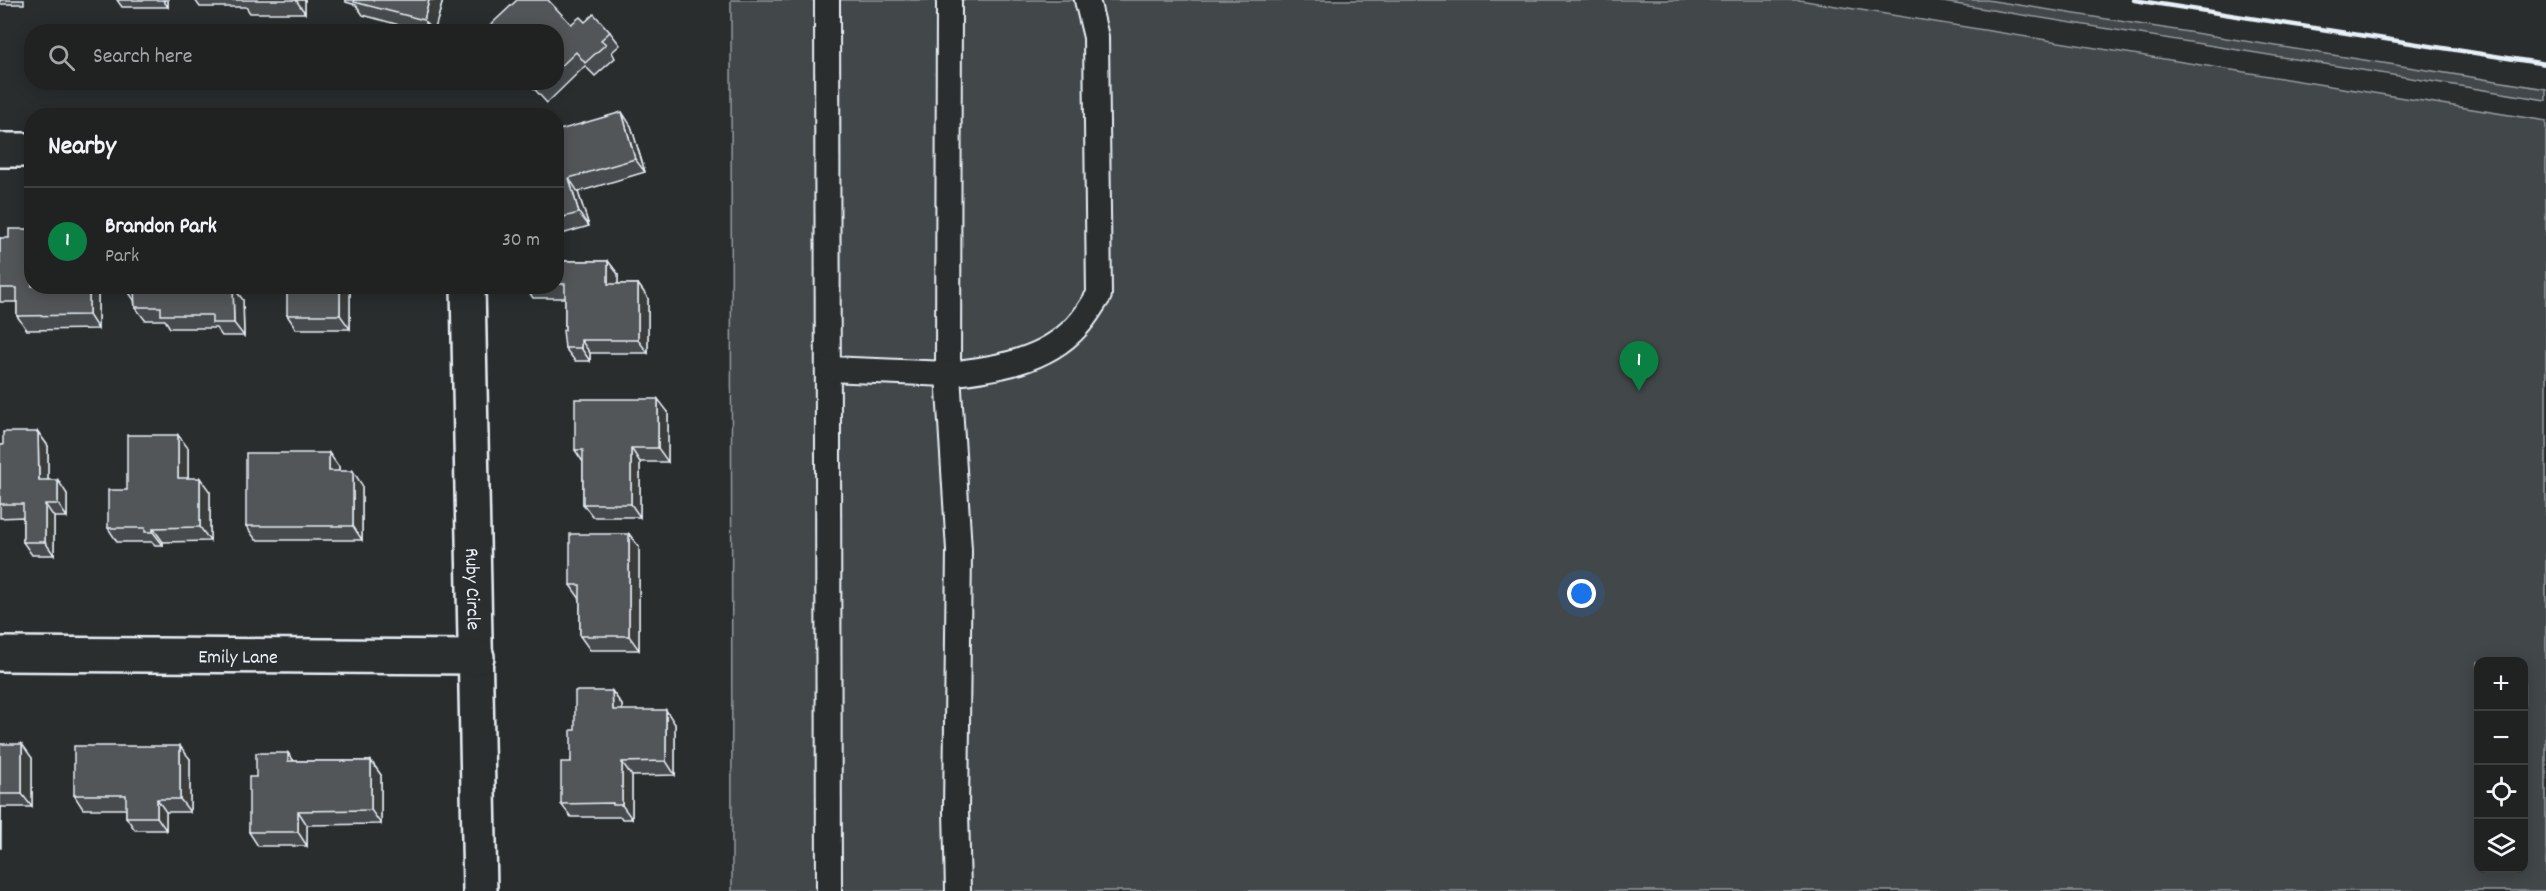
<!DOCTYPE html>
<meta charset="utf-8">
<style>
:root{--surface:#202222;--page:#282a2a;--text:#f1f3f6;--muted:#a2a4a5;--line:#3d3f40;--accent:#0b8043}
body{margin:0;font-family:Dekko,sans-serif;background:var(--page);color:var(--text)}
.controls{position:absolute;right:18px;bottom:18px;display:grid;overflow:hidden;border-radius:12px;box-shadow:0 3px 15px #0003}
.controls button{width:54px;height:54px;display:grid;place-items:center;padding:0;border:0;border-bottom:2px solid var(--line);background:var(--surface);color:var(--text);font:30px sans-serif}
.you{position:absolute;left:1582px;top:594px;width:21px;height:21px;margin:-15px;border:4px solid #fff;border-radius:50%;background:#1a73e8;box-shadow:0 0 0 9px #1a73e833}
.badge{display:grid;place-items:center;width:39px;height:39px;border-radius:50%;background:var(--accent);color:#fff;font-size:20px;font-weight:700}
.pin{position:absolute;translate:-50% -50px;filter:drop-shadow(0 2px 3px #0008)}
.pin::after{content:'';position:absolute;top:32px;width:21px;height:18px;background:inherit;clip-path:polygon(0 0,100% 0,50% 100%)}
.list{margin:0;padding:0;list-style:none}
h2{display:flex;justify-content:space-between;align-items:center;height:78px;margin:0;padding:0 24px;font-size:26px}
h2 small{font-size:20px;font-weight:400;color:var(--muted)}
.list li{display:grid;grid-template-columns:39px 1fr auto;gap:18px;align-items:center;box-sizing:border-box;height:108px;padding:0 24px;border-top:2px solid var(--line)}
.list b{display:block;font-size:22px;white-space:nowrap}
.list p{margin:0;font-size:20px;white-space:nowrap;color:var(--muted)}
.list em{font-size:20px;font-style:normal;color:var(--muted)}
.icon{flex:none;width:33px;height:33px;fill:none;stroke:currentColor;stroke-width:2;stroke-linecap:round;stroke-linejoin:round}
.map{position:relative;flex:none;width:2546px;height:891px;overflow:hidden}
.search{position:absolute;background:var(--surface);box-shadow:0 3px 15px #0003;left:24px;top:24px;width:540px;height:66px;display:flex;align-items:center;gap:15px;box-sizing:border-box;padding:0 21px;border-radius:24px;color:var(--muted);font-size:22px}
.panel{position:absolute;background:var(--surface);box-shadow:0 3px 15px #0003;left:24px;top:108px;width:540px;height:186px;border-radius:24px}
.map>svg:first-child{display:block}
.green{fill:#424648;stroke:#959ca0;stroke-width:1.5;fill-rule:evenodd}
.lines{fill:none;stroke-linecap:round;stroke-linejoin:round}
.service-casing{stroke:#e8f1f8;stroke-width:28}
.minor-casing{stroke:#e8f1f8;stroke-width:38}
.service{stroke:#2a2d2e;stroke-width:24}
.minor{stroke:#2a2d2e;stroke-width:33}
.rail{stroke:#e8f1f8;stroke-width:4.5}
.wall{fill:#474b4d;stroke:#e8f1f8;stroke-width:1.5}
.shaded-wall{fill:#3a3d3e;stroke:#e8f1f8;stroke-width:1.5}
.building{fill:#535759;stroke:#e8f1f8;stroke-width:1.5}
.labels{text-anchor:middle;stroke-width:4.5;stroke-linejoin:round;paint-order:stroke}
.street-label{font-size:20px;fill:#e8f1f8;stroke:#2a2d2e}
</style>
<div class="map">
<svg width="2546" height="891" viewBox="0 0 2546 891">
<rect width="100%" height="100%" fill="#2a2d2e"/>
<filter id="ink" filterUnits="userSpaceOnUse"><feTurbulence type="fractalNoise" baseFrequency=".0167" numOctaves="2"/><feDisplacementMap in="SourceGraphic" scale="12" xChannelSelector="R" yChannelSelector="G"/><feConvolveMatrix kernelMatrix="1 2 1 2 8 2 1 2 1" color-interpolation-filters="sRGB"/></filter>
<g filter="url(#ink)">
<!-- green -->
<g class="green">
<path d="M 731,0 L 1799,0 L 2546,121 L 2546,891 L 732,891 ZM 2478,662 L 2524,662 L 2524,868 L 2478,868 Z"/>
<path d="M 1931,0 L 1987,0 L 2546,89 L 2546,100 Z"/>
</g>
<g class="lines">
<!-- service casing -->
<g class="service-casing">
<g id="service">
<path d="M 827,0 L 829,891"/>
<path d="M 949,0 L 948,374 L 959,550 L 956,811 L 958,891"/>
<path d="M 828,369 L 948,374 C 993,369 1045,362 1077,326 C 1086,317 1092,305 1099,295 L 1096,37 L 1087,0"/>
</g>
</g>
<!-- minor casing -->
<g class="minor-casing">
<g id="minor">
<path d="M 0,150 L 32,150"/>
<path id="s1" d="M 468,286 L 480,891"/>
<path id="s2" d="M 0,654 L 477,657"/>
</g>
</g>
<!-- service -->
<use href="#service" class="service"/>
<!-- minor -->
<use href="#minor" class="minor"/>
<!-- rail -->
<path class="rail" d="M 2134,0 L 2546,64"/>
</g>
<!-- wall -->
<g class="wall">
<rect x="0" y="0" width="24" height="4"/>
<path d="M 117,0 L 168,0 L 168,7 L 122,7 Z"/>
<path d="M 195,0 L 305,0 L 305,13 L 250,13 L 246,7 L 200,7 Z"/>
<path d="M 345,0 L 443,0 L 434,32 L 425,32 L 363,15 L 356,5 L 346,2 Z"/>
<path d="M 585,22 L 610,32 L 620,45 L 612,52 L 615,58 L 595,76 L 585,66 L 547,103 L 528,82 L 556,82 L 556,32 L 571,24 Z"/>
<path d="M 631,126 L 645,172 L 578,192 L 589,226 L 562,234 L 556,227 L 556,131 Z"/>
<path d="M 0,238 L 98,286 L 98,329 L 27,330 L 17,316 L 17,302 L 0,302 Z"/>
<path d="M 556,261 L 608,261 L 618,274 L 618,284 L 638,284 L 648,298 L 648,353 L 590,353 L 590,361 L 575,361 L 565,348 L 565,298 L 533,298 L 525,286 L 556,286 Z"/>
<path d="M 350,286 L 350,329 L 296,329 L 287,315 Z"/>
<path d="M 125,287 L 233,287 L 243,300 L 244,336 L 222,336 L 216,328 L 170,328 L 165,320 L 145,320 L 135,307 L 134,300 Z"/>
<path d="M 668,412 L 668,462 L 640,462 L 640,517 L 593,517 L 583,504 L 583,462 L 575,450 Z"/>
<path d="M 38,432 L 48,446 L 48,480 L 67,494 L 67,517 L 54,517 L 54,555 L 32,555 L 23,542 L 23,517 L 0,518 L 0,445 L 3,445 Z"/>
<path d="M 188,448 L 188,478 L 210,492 L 210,541 L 163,542 L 163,545 L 155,545 L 152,542 L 117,542 L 108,528 L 127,490 Z"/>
<path d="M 339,467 L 339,471 L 362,485 L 362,540 L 256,540 L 246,526 Z"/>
<path d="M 629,534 L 639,547 L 639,650 L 590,650 L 580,636 L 580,599 L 570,585 Z"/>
<path d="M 612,691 L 622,705 L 622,710 L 675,724 L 675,775 L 632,776 L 632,819 L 622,819 L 621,817 L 571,817 L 561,804 L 571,762 L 575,730 Z"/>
<path d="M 0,744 L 32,758 L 32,807 L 1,807 L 0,848 Z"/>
<path d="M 288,753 L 294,761 L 371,761 L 381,775 L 381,824 L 307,825 L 307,846 L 258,846 L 249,832 L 256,777 Z"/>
<path d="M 190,759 L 190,812 L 166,812 L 166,830 L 135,830 L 126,817 L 126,809 L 83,809 L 74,795 Z"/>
</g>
<!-- shaded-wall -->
<g class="shaded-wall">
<path d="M 163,0 L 168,0 L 168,7 Z"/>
<path d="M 296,0 L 305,0 L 305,13 Z"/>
<path d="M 429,0 L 443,0 L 434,32 L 432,32 L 424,20 Z"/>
<path d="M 622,112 L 631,126 L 645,172 L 635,159 Z"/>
<path d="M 569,178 L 578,192 L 589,226 L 579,213 Z"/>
<path d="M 608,261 L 618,274 L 618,298 L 608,284 Z"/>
<path d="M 638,284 L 648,298 L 648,353 L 638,340 Z"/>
<path d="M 89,286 L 98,286 L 98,329 L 89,315 Z"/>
<path d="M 340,286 L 350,286 L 350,329 L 340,315 Z"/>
<path d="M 233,287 L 243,300 L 244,336 L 234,323 Z"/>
<path d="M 581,340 L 590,353 L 590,361 L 581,348 Z"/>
<path d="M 658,399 L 668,412 L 668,462 L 658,448 Z"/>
<path d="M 38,432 L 48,446 L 48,494 L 39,480 Z"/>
<path d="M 178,435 L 188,448 L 188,492 L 178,478 Z"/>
<path d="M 631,448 L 640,462 L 640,517 L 631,504 Z"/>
<path d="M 329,453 L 339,467 L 339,485 L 329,471 Z"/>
<path d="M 353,471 L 362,485 L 362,540 L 353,526 Z"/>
<path d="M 200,478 L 210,492 L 210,541 L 200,527 Z"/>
<path d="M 58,480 L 67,494 L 67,517 L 58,504 Z"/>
<path d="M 45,504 L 54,517 L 54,555 L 45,542 Z"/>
<path d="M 153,528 L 163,542 L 163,545 L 153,532 Z"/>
<path d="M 629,534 L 639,547 L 639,650 L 629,636 Z"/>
<path d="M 612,691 L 622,705 L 622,724 L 613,710 Z"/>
<path d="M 666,710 L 675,724 L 675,775 L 666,761 Z"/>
<path d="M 22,744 L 32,758 L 32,807 L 22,794 Z"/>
<path d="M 180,746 L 190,759 L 190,812 L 180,799 Z"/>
<path d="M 288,753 L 298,767 L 288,761 Z"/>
<path d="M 371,761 L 381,775 L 381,824 L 371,810 Z"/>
<path d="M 622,762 L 632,776 L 632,819 L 622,805 Z"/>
<path d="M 157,799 L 166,812 L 166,830 L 157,817 Z"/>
<rect x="0" y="807" width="1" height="41"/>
<path d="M 298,811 L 307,825 L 307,846 L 298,832 Z"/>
</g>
<!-- building -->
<g class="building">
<path d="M 354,0 L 429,0 L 424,20 L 354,2 Z"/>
<path d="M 517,0 L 548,0 L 571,24 L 580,17 L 585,22 L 594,14 L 610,32 L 601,40 L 606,44 L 585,63 L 576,52 L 556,71 L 556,32 L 483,32 Z"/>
<path d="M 531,82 L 544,82 L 538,89 Z"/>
<path d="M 622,112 L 635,159 L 569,178 L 579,213 L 556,219 L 556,131 Z"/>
<path d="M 9,229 L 32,229 L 32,286 L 89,286 L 89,315 L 17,316 L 17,288 L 0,288 L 0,238 L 9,238 Z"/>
<path d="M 556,261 L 608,261 L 608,284 L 638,284 L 638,340 L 581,340 L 581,348 L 565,348 L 563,330 L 565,330 L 565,284 L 556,284 Z"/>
<path d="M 125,286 L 233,287 L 234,323 L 212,323 L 212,315 L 161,315 L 161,307 L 135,307 L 134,287 Z"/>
<rect x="287" y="286" width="53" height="29"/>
<path d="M 575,399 L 658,399 L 658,448 L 631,448 L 631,504 L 583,504 L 583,450 L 575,450 Z"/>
<path d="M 3,432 L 38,432 L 39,480 L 58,480 L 58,504 L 45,504 L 45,542 L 23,542 L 23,504 L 0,504 L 0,445 L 3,445 Z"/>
<path d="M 127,435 L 178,435 L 178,478 L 200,478 L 200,527 L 153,528 L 153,532 L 145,532 L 145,528 L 108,528 L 108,490 L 127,490 Z"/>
<path d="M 246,453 L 329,453 L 329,471 L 353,471 L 353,526 L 246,526 Z"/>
<path d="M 570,534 L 629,534 L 629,636 L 580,636 L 580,585 L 570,585 Z"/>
<path d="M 575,691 L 612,691 L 613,710 L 666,710 L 666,761 L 622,762 L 622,805 L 613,805 L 613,803 L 561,804 L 561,762 L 571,762 L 571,730 L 575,730 Z"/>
<rect x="0" y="744" width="22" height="50"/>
<path d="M 74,746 L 180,746 L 180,799 L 157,799 L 157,817 L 126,817 L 126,795 L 74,795 Z"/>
<path d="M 256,753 L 288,753 L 288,761 L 371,761 L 371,810 L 298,811 L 298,832 L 249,832 L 249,777 L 256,777 Z"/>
</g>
</g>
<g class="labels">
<!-- street labels -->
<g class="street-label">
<text dy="7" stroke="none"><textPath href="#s1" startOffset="303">Ruby Circle</textPath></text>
<text dy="7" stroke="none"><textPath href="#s2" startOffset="238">Emily Lane</textPath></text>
</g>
</g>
</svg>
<div class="controls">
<button>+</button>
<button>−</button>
<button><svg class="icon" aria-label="locate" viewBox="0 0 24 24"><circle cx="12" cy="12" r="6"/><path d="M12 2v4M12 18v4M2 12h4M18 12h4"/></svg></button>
<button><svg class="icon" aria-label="layers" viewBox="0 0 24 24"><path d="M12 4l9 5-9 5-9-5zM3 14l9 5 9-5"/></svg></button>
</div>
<div class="you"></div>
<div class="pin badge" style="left:1639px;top:391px">1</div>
<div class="search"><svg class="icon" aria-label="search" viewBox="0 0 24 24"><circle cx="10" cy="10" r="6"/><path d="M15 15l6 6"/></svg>Search here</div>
<section class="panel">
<h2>Nearby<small></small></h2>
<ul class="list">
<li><span class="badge">1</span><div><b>Brandon Park</b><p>Park</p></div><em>30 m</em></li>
</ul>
</section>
</div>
